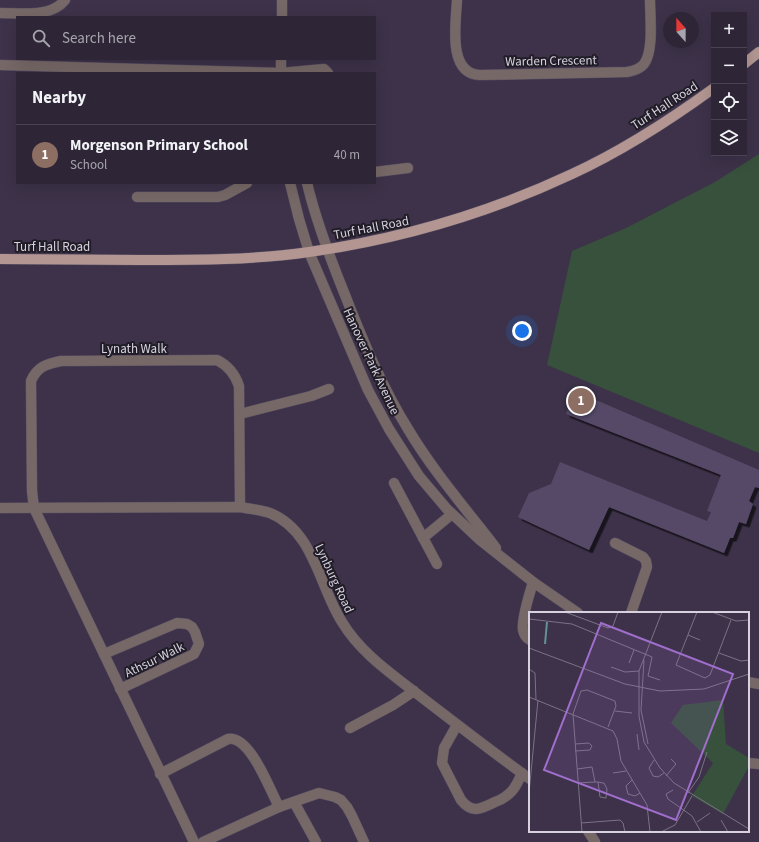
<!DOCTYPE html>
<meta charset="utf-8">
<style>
:root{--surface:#2e2637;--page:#362e3f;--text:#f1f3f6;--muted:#a7a5ad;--line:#494352;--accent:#95b2f1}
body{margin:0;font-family:"Source Sans 3",sans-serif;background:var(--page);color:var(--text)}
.controls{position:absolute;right:12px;top:12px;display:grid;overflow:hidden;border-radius:0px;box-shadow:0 4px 16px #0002}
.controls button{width:36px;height:36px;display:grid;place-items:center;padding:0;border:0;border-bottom:1px solid var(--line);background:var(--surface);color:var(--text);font:20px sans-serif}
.compass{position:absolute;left:663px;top:12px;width:36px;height:36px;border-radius:50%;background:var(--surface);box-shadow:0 4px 16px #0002;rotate:339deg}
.you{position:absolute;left:522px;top:331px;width:14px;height:14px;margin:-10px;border:3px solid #fff;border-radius:50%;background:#1a73e8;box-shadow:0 0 0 6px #1a73e833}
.badge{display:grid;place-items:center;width:26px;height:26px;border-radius:50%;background:var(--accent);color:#fff;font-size:13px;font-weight:700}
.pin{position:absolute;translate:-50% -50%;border:2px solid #fff;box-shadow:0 1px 4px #0006}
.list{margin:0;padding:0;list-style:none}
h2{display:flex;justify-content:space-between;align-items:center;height:52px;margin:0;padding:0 16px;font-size:17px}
h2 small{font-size:13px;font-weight:400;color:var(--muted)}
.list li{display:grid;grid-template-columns:26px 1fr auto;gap:12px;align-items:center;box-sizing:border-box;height:60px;padding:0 16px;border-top:1px solid var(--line)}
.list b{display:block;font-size:15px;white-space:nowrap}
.list p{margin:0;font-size:13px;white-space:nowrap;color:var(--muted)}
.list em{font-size:13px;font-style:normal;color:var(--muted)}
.icon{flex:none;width:22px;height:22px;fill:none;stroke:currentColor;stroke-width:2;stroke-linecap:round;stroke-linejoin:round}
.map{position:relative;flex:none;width:759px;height:842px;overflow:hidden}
.search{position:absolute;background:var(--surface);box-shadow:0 4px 16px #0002;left:16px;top:16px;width:360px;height:44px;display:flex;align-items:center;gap:10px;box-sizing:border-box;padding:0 14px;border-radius:0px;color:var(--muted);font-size:15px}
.panel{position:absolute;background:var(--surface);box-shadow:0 4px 16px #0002;left:16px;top:72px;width:360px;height:112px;border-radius:0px}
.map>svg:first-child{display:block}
.green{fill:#37513c}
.building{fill:#574968;filter:url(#shadow)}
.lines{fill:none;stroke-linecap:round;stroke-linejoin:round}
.minor-casing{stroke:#594f64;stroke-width:11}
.major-casing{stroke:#594f64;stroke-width:11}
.minor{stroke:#766866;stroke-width:10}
.major{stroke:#b39692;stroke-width:10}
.labels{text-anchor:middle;stroke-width:4;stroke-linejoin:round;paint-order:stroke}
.street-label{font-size:13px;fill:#d8d2e0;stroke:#211d27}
.inset-river{fill:none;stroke:#629299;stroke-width:2}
.inset-road{fill:none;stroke:#7b7285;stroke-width:1}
.view{fill:#a06ecc;fill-opacity:0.15;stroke:#a06ecc;stroke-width:2}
.inset-edge{fill:none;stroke:#d8d2e0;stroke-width:2}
</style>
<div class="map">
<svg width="759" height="842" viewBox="0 0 759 842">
<defs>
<filter id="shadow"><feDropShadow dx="3.5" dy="3.5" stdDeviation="0" flood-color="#0009"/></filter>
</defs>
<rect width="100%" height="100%" fill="#3d3249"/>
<!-- green -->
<path class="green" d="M 759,154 L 759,453 L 547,365 L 572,251 L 626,228 L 715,182 Z"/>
<!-- building -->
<path class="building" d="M 575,391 L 759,470 L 759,488 L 755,487 L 749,501 L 753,504 L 746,524 L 739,522 L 733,538 L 730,538 L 724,553 L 609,507 L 589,550 L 518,517 L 529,493 L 551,484 L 560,462 L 707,521 L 711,512 L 707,511 L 721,475 L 566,414 Z"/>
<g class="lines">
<!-- minor casing -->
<g class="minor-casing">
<g id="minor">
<path d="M 457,0 C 456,22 447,74 480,75 L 627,72 C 633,71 640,69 644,64 C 654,51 650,16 650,0"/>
<path d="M 0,13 C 21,13 51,18 65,0"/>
<path d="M 282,17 L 282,0"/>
<path d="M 0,65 L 281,73 L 324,69 L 328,73"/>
<path d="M 281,73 L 281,59"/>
<path d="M 375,172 L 408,168"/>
<path d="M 290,183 L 299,219 L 309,252 L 368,390 L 389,429 L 419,476 L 447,509 L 480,540 L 533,582 L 578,613"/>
<path d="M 307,183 C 316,221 330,258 345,295 C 363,341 382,387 408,429 C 433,471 466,509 496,548"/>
<path d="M 137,197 L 218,197 L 225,195 L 247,183"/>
<path d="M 240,414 L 311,396 L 329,389"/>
<path d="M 394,483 L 437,564"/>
<path d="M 0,508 L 240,507 C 250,509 261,510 270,513 C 314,531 319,586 342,622 C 360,652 389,672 416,693 C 454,722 491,751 530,779"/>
<path d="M 423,538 L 452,514"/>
<path d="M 615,543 L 643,557 L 646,561 L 647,567 L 631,613"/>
<path d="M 530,640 C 526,638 524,635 523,630 C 521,619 530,593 533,582"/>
<path d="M 104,654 L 177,623 L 187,624 L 192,627 L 195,632 L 199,644 L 194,654 L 120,689"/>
<path d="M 748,682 L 759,684"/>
<path d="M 457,725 L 444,748 L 442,763 L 461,800 C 472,814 481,809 495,802 C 501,800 506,797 511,792 C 516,787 519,780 522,773"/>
<path d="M 350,728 L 393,705 L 414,691"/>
<path d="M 748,763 L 759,764"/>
<path d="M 160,774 L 228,739 C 250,735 270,790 279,807"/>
<path d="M 294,802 L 316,842"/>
<path d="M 588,831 L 595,842"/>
<path d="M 194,842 L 34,508 L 32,491 L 31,381 C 37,367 46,364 61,361 L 217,360 C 229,366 235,374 239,386 L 240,507"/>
<path d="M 203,842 L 279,807 L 319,793 L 335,797 L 341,800 L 347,807 L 352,816 L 364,842"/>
</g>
</g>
<!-- major casing -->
<g class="major-casing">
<g id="major">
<path d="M 744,64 L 759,52"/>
<path d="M 0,259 C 47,259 93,260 140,260 C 195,260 254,260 309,252 C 400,239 489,213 572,174 C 622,151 670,120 714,88"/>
</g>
</g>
<!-- minor -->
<use href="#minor" class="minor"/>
<!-- major -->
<use href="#major" class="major"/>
</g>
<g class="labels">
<!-- street labels -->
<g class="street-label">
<text transform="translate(551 60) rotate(-1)" y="5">Warden Crescent</text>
<text transform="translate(664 105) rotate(-33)" y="5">Turf Hall Road</text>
<text transform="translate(371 227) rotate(-11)" y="5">Turf Hall Road</text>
<text x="52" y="251">Turf Hall Road</text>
<text x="134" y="353">Lynath Walk</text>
<text transform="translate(372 361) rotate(65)" y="5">Hanover Park Avenue</text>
<text transform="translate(335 578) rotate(65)" y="5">Lynburg Road</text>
<text transform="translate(154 659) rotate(-26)" y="5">Athsur Walk</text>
</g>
</g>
<!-- overview -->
<g transform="translate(529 612)">
<rect width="220" height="220" fill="#3d3249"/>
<path d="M 194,88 L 197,132 L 220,146 L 220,154 L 194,202 L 163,184 L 184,151 L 142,111 L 154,93 Z" fill="#37513c"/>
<path class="inset-river" d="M 16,32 L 18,10"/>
<path class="inset-road" d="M 36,0 L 79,16 L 84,14 L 89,0M 133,0 L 110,59 L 110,104 L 115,130 L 131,156 L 145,171 L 220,217M 168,0 L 147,53 L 176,66 L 181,63 L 202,8M 183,0 L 207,9 L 220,8M 0,7 L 43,12 L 123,45 L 119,64 L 131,68M 159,23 L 171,28M 0,36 L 96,72 L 131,79 L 175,77 L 220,62M 190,41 L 212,49 L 220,48M 115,48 L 112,98 L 119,132M 100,51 L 105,38M 82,55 L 96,60 L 110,59M 0,57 L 6,61 L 7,88M 0,85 L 84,119 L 88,127 L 92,149 L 118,193 L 121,220M 86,99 L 103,101M 108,122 L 110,138M 46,132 L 60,131 L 63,134 L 61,138 L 46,139M 125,148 L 120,156 L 124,164 L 129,165 L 135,161M 48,157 L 63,155 L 66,170M 84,161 L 97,159M 137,164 L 147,152 L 142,147M 103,168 L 97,174 L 99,182 L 106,184 L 111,181M 49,171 L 66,170 L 69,170 L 74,171 L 75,171 L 78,177 L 77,186 L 71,185 L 69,170M 144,178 L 137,182 L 139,187 L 163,204 L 172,220M 0,181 L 9,88M 159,181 L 170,165 L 178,140M 192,208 L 199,220M 168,210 L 181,201M 52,211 L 91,208 L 94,211 L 96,220M 53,220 L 44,102 L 52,79 L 58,78 L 86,89 L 87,94 L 79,115M 132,220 L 146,213 L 163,184"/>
<path class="view" d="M 72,11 L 204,62 L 147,208 L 15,158 Z"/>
<rect width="220" height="220" class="inset-edge"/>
</g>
</svg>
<div class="controls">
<button>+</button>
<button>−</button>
<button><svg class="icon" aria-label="locate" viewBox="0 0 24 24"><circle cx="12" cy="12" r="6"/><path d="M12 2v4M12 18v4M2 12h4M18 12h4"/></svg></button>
<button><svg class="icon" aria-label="layers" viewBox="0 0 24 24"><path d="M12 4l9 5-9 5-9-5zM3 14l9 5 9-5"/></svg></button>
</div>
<svg class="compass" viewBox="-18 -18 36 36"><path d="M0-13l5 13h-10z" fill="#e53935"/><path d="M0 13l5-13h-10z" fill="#a7a5ad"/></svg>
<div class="you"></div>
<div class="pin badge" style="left:581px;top:401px;background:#8d6e63">1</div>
<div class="search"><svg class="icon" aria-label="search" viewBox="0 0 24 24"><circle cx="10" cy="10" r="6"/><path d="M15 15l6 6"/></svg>Search here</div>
<section class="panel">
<h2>Nearby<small></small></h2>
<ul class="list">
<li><span class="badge" style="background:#8d6e63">1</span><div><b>Morgenson Primary School</b><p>School</p></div><em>40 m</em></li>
</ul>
</section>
</div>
